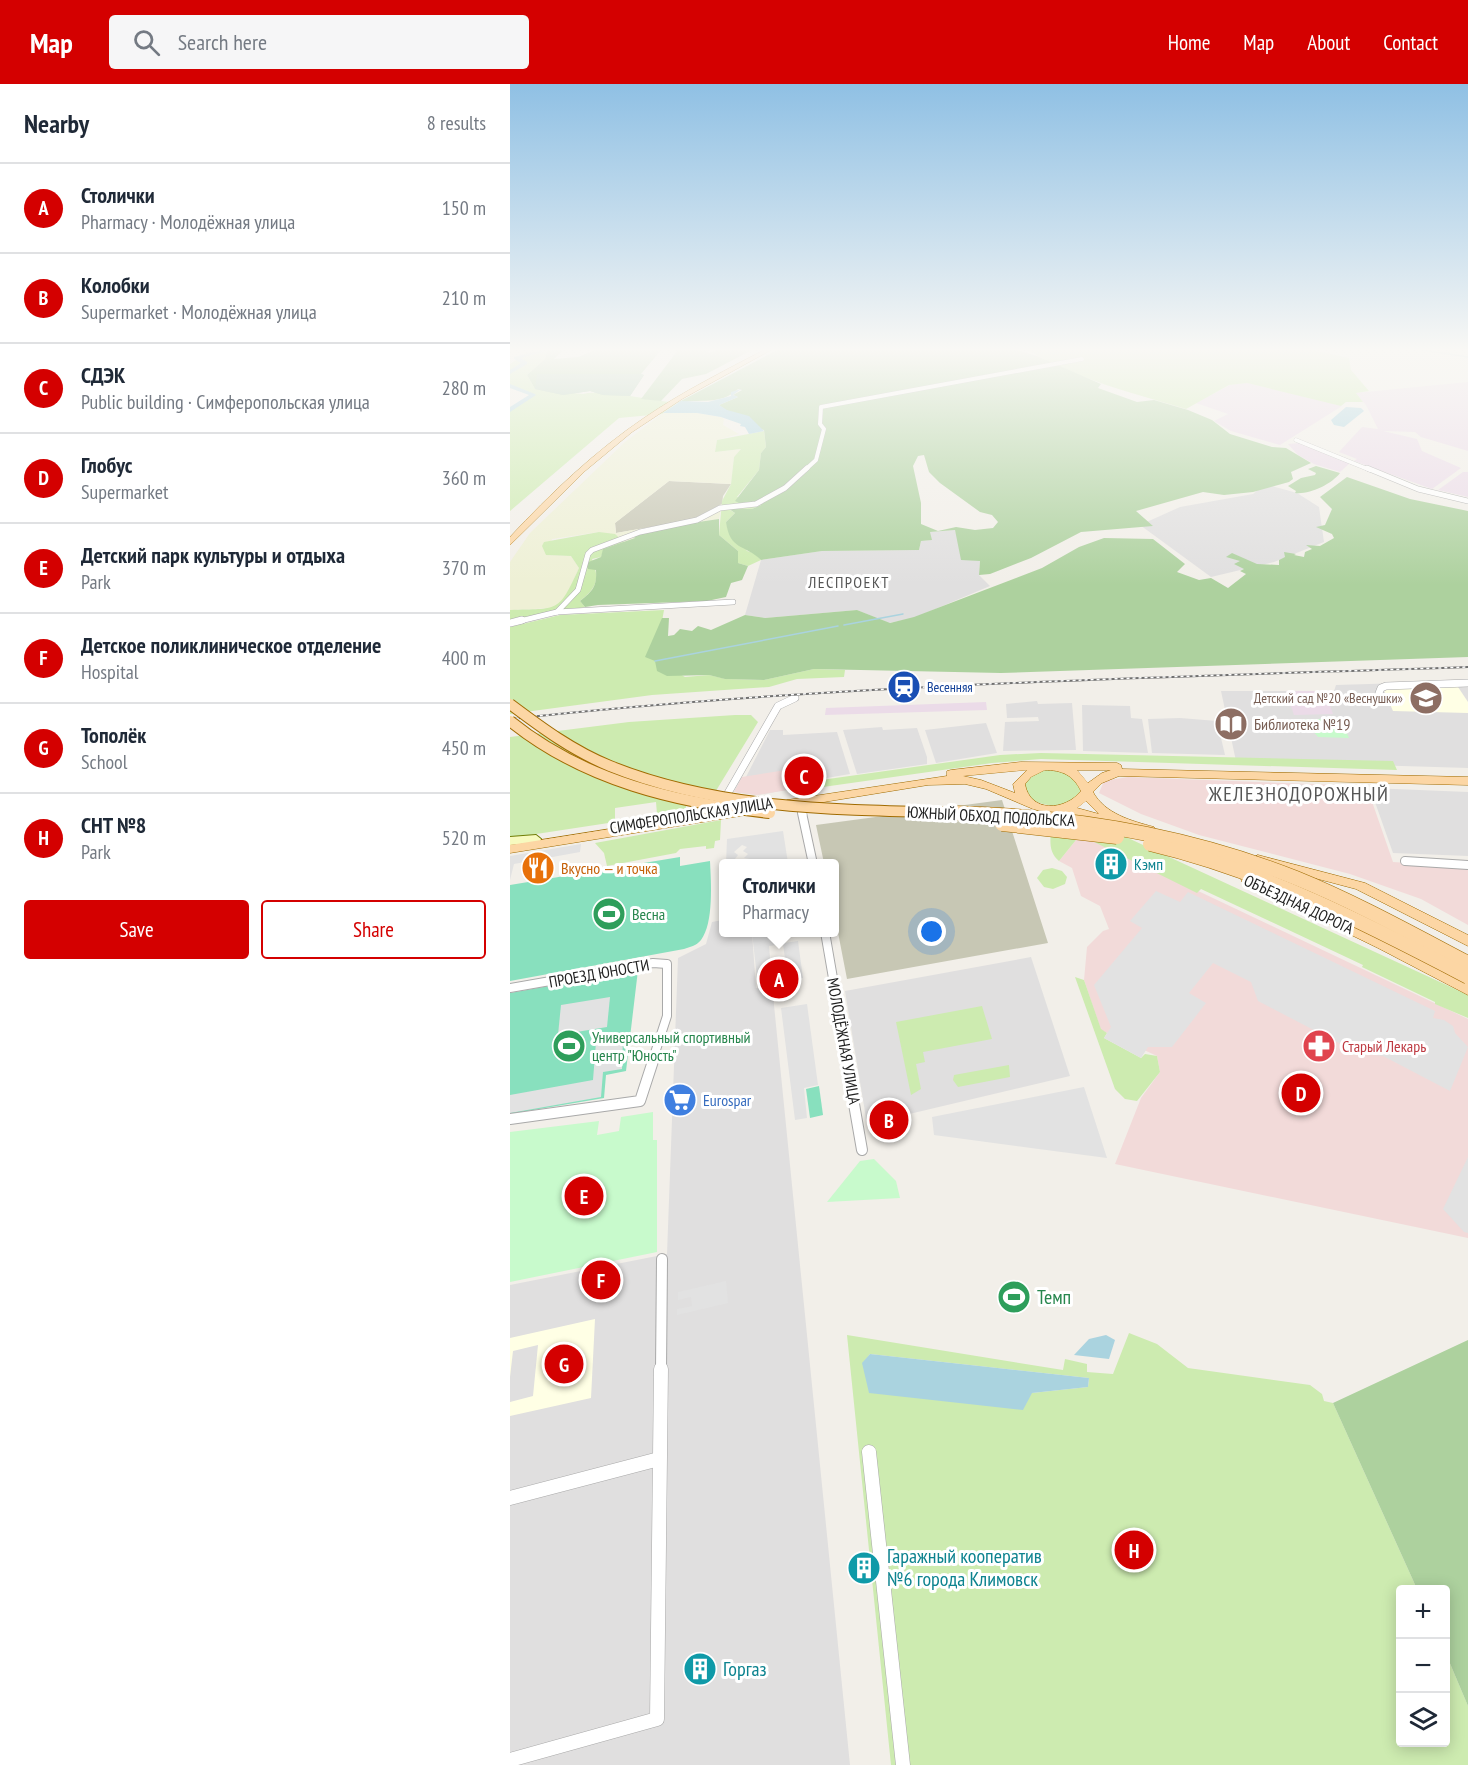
<!DOCTYPE html>
<meta charset="utf-8">
<style>
:root{--surface:#fff;--page:#f6f6f7;--text:#1f2937;--muted:#747a83;--line:#e0e1e3;--accent:#d40000}
body{margin:0;font-family:"PT Sans Narrow",sans-serif;background:var(--page);color:var(--text)}
.controls{position:absolute;right:18px;bottom:18px;display:grid;overflow:hidden;border-radius:6px;box-shadow:0 3px 15px #0003}
.controls button{width:54px;height:54px;display:grid;place-items:center;padding:0;border:0;border-bottom:2px solid var(--line);background:var(--surface);color:var(--text);font:30px sans-serif}
.you{position:absolute;left:422px;top:848px;width:21px;height:21px;margin:-15px;border:4px solid #fff;border-radius:50%;background:#1a73e8;box-shadow:0 0 0 9px #1a73e833}
.badge{display:grid;place-items:center;width:39px;height:39px;border-radius:50%;background:var(--accent);color:#fff;font-size:20px;font-weight:700}
.pin{position:absolute;translate:-50% -50%;border:3px solid #fff;box-shadow:0 2px 6px #0006}
.popup{position:absolute;left:209px;top:775px;width:120px;height:78px;box-sizing:border-box;display:grid;place-content:center;border-radius:6px;background:var(--surface);filter:drop-shadow(0 2px 4px #0005);font-size:20px;white-space:nowrap;color:var(--muted)}
.popup b{font-size:22px;color:var(--text)}
.popup::after{content:'';position:absolute;left:50%;top:100%;margin-left:-12px;border:12px solid transparent;border-top-color:var(--surface)}
.list{margin:0;padding:0;list-style:none}
h2{display:flex;justify-content:space-between;align-items:center;height:78px;margin:0;padding:0 24px;font-size:26px}
h2 small{font-size:20px;font-weight:400;color:var(--muted)}
.list li{display:grid;grid-template-columns:39px 1fr auto;gap:18px;align-items:center;box-sizing:border-box;height:90px;padding:0 24px;border-top:2px solid var(--line)}
.list b{display:block;font-size:22px;white-space:nowrap}
.list p{margin:0;font-size:20px;white-space:nowrap;color:var(--muted)}
.list em{font-size:20px;font-style:normal;color:var(--muted)}
.actions{display:flex;gap:12px;padding:18px 24px}
.actions a{flex:1;padding:14px 0;border:2px solid var(--accent);border-radius:6px;text-align:center;font-size:21px;color:var(--accent)}
.actions .main{background:var(--accent);color:#fff}
.icon{flex:none;width:33px;height:33px;fill:none;stroke:currentColor;stroke-width:2;stroke-linecap:round;stroke-linejoin:round}
.map{position:relative;flex:none;width:958px;height:1681px;overflow:hidden}
header{display:flex;align-items:center;gap:36px;box-sizing:border-box;height:84px;padding:0 30px;background:var(--accent);color:#fff}
header strong{font-size:28px}
nav{display:flex;gap:33px;margin-inline-start:auto;font-size:21px}
.search{width:420px;height:54px;background:var(--page);display:flex;align-items:center;gap:15px;box-sizing:border-box;padding:0 21px;border-radius:6px;color:var(--muted);font-size:22px}
main{display:flex}
aside{flex:1;background:var(--surface)}
.map>svg:first-child{display:block}
.residential{fill:#e0dfdf}
.commercial{fill:#f2dad9}
.industrial{fill:#ebdbe8}
.education{fill:#ffffe5}
.construction{fill:#c7c7b4}
.farmland{fill:#eef0d5}
.grass{fill:#cdebb0;fill-rule:evenodd}
.forest{fill:#add19e;fill-rule:evenodd}
.cemetery{fill:#aacbaf}
.park{fill:#c8facc}
.pitch{fill:#88e0be}
.parking{fill:#e2e2e2}
.water{fill:#aad3df}
.lines{fill:none;stroke-linecap:round;stroke-linejoin:round}
.stream{stroke:#aad3df;stroke-width:1.5}
.river{fill:#aad3df;fill-rule:evenodd}
.street-far5-casing{stroke:#a9a9a9;stroke-width:4.5}
.street-far4-casing{stroke:#a9a9a9;stroke-width:6}
.street-far3-casing{stroke:#a9a9a9;stroke-width:8}
.street-far2-casing{stroke:#a9a9a9;stroke-width:10}
.street-far1-casing{stroke:#a9a9a9;stroke-width:12}
.street-casing{stroke:#a9a9a9;stroke-width:15}
.secondary-casing{stroke:#707d05;stroke-width:2}
.primary-casing{stroke:#a06b00;stroke-width:1}
.street-far5{stroke:#fff;stroke-width:4}
.street-far4{stroke:#fff;stroke-width:5}
.street-far3{stroke:#fff;stroke-width:7}
.street-far2{stroke:#fff;stroke-width:8}
.street-far1{stroke:#fff;stroke-width:10}
.street{stroke:#fff;stroke-width:14}
.secondary{fill:#f7fabf;fill-rule:evenodd}
.primary{fill:#fcd6a4;fill-rule:evenodd}
.rail-casing{stroke:#707070;stroke-width:2}
.rail{stroke:#fff;stroke-width:1.5;stroke-dasharray:3;stroke-linecap:butt}
.primary-bridge-far1-casing{stroke:#a06b00;stroke-width:12;stroke-linecap:butt}
.primary-bridge-casing{stroke:#a06b00;stroke-width:15;stroke-linecap:butt}
.primary-bridge-far1{stroke:#fcd6a4;stroke-width:10}
.primary-bridge{stroke:#fcd6a4;stroke-width:14}
.labels{text-anchor:middle;stroke-width:6;stroke-linejoin:round;paint-order:stroke}
.far-transit-label{font-size:14px;fill:#164399;stroke:#fff;text-anchor:start}
.far-education-label{font-size:14px;fill:#785e54;stroke:#fff;text-anchor:end}
.far-quarter-label{font-size:16px;letter-spacing:1.5px;fill:#555;stroke:#fff}
.education-label{font-size:16px;fill:#785e54;stroke:#fff;text-anchor:start}
.street-label{font-size:16px;fill:#222;stroke:#fff}
.culture-label{font-size:16px;fill:#0d838f;stroke:#fff;text-anchor:start}
.food-label{font-size:16px;fill:#c56008;stroke:#fff;text-anchor:start}
.leisure-label{font-size:16px;fill:#27864d;stroke:#fff;text-anchor:start}
.health-label{font-size:16px;fill:#be3a42;stroke:#fff;text-anchor:start}
.shop-label{font-size:16px;fill:#366cbe;stroke:#fff;text-anchor:start}
.quarter-label{font-size:20px;letter-spacing:1.5px;fill:#555;stroke:#fff}
.near-leisure-label{font-size:20px;fill:#27864d;stroke:#fff;text-anchor:start}
.near-culture-label{font-size:20px;fill:#0d838f;stroke:#fff;text-anchor:start}
</style>
<header>
<strong>Map</strong>
<div class="search"><svg class="icon" aria-label="search" viewBox="0 0 24 24"><circle cx="10" cy="10" r="6"/><path d="M15 15l6 6"/></svg>Search here</div>
<nav><a>Home</a><a>Map</a><a>About</a><a>Contact</a></nav>
</header>
<main>
<aside>
<h2>Nearby<small>8 results</small></h2>
<ul class="list">
<li><span class="badge">A</span><div><b>Столички</b><p>Pharmacy · Молодёжная улица</p></div><em>150 m</em></li>
<li><span class="badge">B</span><div><b>Колобки</b><p>Supermarket · Молодёжная улица</p></div><em>210 m</em></li>
<li><span class="badge">C</span><div><b>СДЭК</b><p>Public building · Симферопольская улица</p></div><em>280 m</em></li>
<li><span class="badge">D</span><div><b>Глобус</b><p>Supermarket</p></div><em>360 m</em></li>
<li><span class="badge">E</span><div><b>Детский парк культуры и отдыха</b><p>Park</p></div><em>370 m</em></li>
<li><span class="badge">F</span><div><b>Детское поликлиническое отделение</b><p>Hospital</p></div><em>400 m</em></li>
<li><span class="badge">G</span><div><b>Тополёк</b><p>School</p></div><em>450 m</em></li>
<li><span class="badge">H</span><div><b>СНТ №8</b><p>Park</p></div><em>520 m</em></li>
</ul>
<div class="actions"><a class="main">Save</a><a>Share</a></div>
</aside>
<div class="map">
<svg width="958" height="1681" viewBox="0 0 958 1681">
<rect width="100%" height="100%" fill="#f2efe9"/>
<!-- residential -->
<g class="residential">
<path d="M 755,400 L 787,409 L 809,423 L 814,458 L 764,478 L 701,493 L 630,441 L 670,423 L 743,410 Z"/>
<path d="M 445,446 L 450,463 L 470,477 L 469,491 L 480,502 L 404,534 L 379,539 L 347,526 L 255,534 L 235,531 L 251,476 L 312,467 L 409,466 L 411,457 L 421,456 L 419,448 Z"/>
<path d="M 958,597 L 958,684 L 726,677 L 711,607 L 776,607 L 785,630 L 822,630 L 815,607 L 824,607 L 826,601 Z"/>
<path d="M 527,617 L 528,620 L 562,619 L 566,666 L 493,667 L 495,638 L 529,637 L 528,633 L 497,634 L 496,620 Z"/>
<path d="M 572,621 L 620,622 L 621,634 L 632,635 L 638,669 L 573,667 Z"/>
<path d="M 670,634 L 707,637 L 715,671 L 642,669 L 638,635 Z"/>
<path d="M 476,639 L 487,669 L 426,679 L 415,646 Z"/>
<path d="M 372,643 L 373,646 L 407,644 L 417,673 L 417,680 L 347,690 L 333,646 Z"/>
<path d="M 260,646 L 273,646 L 273,651 L 327,648 L 340,690 L 299,697 L 300,702 L 247,711 L 224,708 L 232,693 L 236,693 Z"/>
<path d="M 860,704 L 958,708 L 958,772 L 883,769 Z"/>
<path d="M 213,836 L 214,848 L 242,849 L 246,904 L 262,901 L 340,1681 L 0,1681 L 0,1201 L 157,1170 L 168,874 L 196,860 L 202,838 Z"/>
<path d="M 521,873 L 560,992 L 357,1040 L 335,907 Z"/>
</g>
<!-- commercial -->
<g class="commercial">
<path d="M 295,683 L 300,702 L 247,711 L 224,708 L 232,693 Z"/>
<path d="M 618,693 L 829,701 L 858,706 L 883,778 L 958,783 L 958,841 L 911,815 L 840,790 L 689,751 L 631,730 L 589,709 L 594,697 Z"/>
<path d="M 570,751 L 958,935 L 958,1154 L 605,1080 L 631,1014 L 650,988 L 647,972 L 591,946 L 574,896 L 577,863 L 593,847 L 599,845 L 590,822 L 571,812 L 562,784 L 549,777 Z"/>
</g>
<!-- industrial -->
<g class="industrial">
<path d="M 958,298 L 958,367 L 911,353 L 905,348 L 873,347 L 907,355 L 912,367 L 951,384 L 922,405 L 844,377 L 847,375 L 829,368 L 852,343 L 868,345 L 856,321 L 845,309 Z"/>
<path d="M 737,299 L 832,322 L 770,361 L 721,347 L 704,337 L 718,330 L 686,319 L 720,301 Z"/>
<path d="M 789,359 L 797,361 L 840,379 L 830,388 L 804,380 L 788,371 L 778,360 Z"/>
<path d="M 953,388 L 958,388 L 958,413 L 928,406 Z"/>
<path d="M 776,607 L 815,607 L 823,630 L 784,631 Z"/>
<path d="M 476,618 L 477,626 L 315,631 L 316,624 Z"/>
</g>
<!-- education -->
<g class="education">
<path d="M 946,600 L 958,618 L 958,629 L 883,627 L 873,604 Z"/>
<path d="M 85,1235 L 81,1314 L 0,1332 L 0,1318 L 23,1312 L 28,1261 L 3,1267 L 0,1293 L 0,1254 Z"/>
</g>
<!-- construction -->
<g class="construction">
<path d="M 159,397 L 221,400 L 213,412 L 212,420 L 181,436 L 106,449 L 105,439 Z"/>
<path d="M 492,716 L 538,859 L 337,895 L 325,833 L 324,780 L 314,779 L 306,741 Z"/>
</g>
<!-- farmland -->
<path class="farmland" d="M 153,329 L 187,329 L 211,333 L 214,335 L 213,341 L 229,350 L 207,356 L 205,368 L 231,365 L 224,373 L 221,400 L 159,397 L 105,439 L 106,449 L 181,436 L 212,420 L 209,435 L 126,447 L 126,454 L 114,458 L 111,454 L 89,448 L 42,455 L 36,471 L 61,472 L 69,484 L 54,517 L 44,524 L 0,526 L 0,478 L 20,449 L 115,358 Z"/>
<!-- grass -->
<g class="grass">
<path d="M 37,266 L 35,275 L 17,291 L 25,305 L 73,310 C 89,305 146,317 167,319 L 152,330 L 109,334 L 0,427 L 0,326 L 23,311 L 0,302 L 0,280 L 18,268 Z"/>
<path d="M 518,266 L 803,266 L 839,274 L 841,286 L 859,307 L 846,309 L 853,318 L 836,318 L 831,322 L 737,299 L 719,301 L 676,325 C 622,309 566,295 518,266 Z"/>
<path d="M 254,347 L 256,363 L 251,369 L 249,386 L 227,413 L 249,418 L 251,421 L 242,425 L 220,426 L 225,429 L 216,438 L 237,467 L 244,469 L 251,476 L 238,482 L 228,479 L 228,467 L 209,451 L 212,417 L 221,400 L 224,373 L 231,365 L 205,368 L 207,356 Z"/>
<path d="M 89,448 L 105,450 L 114,458 L 94,465 L 91,473 L 82,475 C 90,495 87,504 70,517 L 75,523 L 0,537 L 0,526 C 49,524 48,530 69,484 L 61,472 L 36,471 L 32,462 L 34,458 Z"/>
<path d="M 154,526 L 145,577 L 175,593 L 199,591 L 216,595 L 254,596 L 304,585 L 335,586 L 334,593 L 287,595 L 259,603 L 142,611 L 0,630 L 0,543 L 50,531 Z"/>
<path d="M 225,631 L 241,631 L 248,638 L 201,715 L 176,719 L 176,725 L 147,730 L 146,718 L 105,724 L 105,738 L 0,754 L 0,653 L 119,638 Z"/>
<path d="M 531,669 L 883,677 L 887,686 L 531,675 L 482,679 L 313,703 L 311,696 L 490,671 Z"/>
<path d="M 538,686 C 555,688 566,690 571,707 C 559,727 535,724 517,713 L 514,698 L 531,687 Z"/>
<path d="M 211,736 L 210,756 L 205,757 L 204,764 L 196,765 L 196,762 L 170,765 L 166,769 L 97,782 L 94,769 L 85,759 Z"/>
<path d="M 579,736 L 956,910 L 958,911 L 958,934 L 925,920 L 925,918 L 852,883 L 853,881 L 691,805 L 687,809 L 570,751 L 549,777 C 539,769 540,758 541,746 Z"/>
<path d="M 542,784 L 552,787 L 557,793 L 555,800 L 543,805 L 534,803 L 527,794 L 533,786 Z"/>
<path d="M 565,893 L 574,896 L 591,945 L 597,949 L 594,954 L 631,974 L 635,970 L 647,972 L 650,988 L 627,1017 L 615,1015 L 605,1005 Z"/>
<path d="M 472,922 L 482,955 L 413,968 L 415,978 L 406,980 L 411,1005 L 401,1011 L 386,938 Z"/>
<path d="M 499,981 L 500,993 L 448,1003 L 443,996 L 444,991 Z"/>
<path d="M 619,1249 L 647,1260 L 678,1284 L 800,1301 L 812,1310 L 814,1317 L 823,1319 L 907,1505 L 890,1506 L 890,1658 L 936,1658 L 936,1570 L 958,1622 L 958,1681 L 381,1681 L 337,1251 L 553,1286 L 555,1275 L 577,1280 L 577,1288 L 603,1290 ZM 360,1270 L 579,1294 L 579,1295 L 578,1303 L 522,1309 L 353,1279 Z"/>
</g>
<!-- forest -->
<g class="forest">
<path d="M 37,266 L 53,266 L 44,275 L 68,273 L 85,266 L 151,266 L 131,290 L 134,291 L 120,312 L 93,311 L 80,307 L 53,311 L 25,305 L 17,291 L 35,275 Z"/>
<path d="M 168,266 L 199,266 L 198,269 L 208,266 L 242,266 L 196,290 L 172,295 L 151,317 L 131,315 Z"/>
<path d="M 267,266 L 507,266 L 527,272 L 591,300 L 588,304 L 627,318 L 644,316 L 678,326 L 702,336 L 720,350 L 762,363 L 776,364 L 801,379 L 781,388 L 783,395 L 779,398 L 743,408 L 714,411 L 693,408 L 626,427 L 643,442 L 571,448 L 521,474 L 480,490 L 469,491 L 470,477 L 451,476 L 445,446 L 420,448 L 422,456 L 411,457 L 409,466 L 312,467 L 251,476 C 235,460 220,467 216,438 L 225,429 L 219,425 L 242,425 L 251,421 L 248,418 L 229,419 L 225,417 L 249,386 L 251,369 L 256,363 L 254,346 L 250,345 C 238,327 223,334 209,321 L 228,313 L 223,311 L 232,306 L 228,305 C 210,322 190,314 167,319 ZM 414,371 L 419,388 L 430,399 L 470,428 L 482,431 L 488,438 L 483,444 L 465,446 L 446,443 L 428,447 L 411,440 L 411,419 L 403,382 L 408,372 Z"/>
<path d="M 806,382 L 830,389 C 822,400 799,411 785,409 L 786,407 L 778,402 L 791,394 L 805,391 L 806,389 L 798,385 Z"/>
<path d="M 837,393 L 900,415 L 958,427 L 958,573 L 491,589 L 304,585 L 254,596 L 215,595 L 199,591 L 157,592 L 147,587 L 145,577 L 135,573 L 152,534 L 159,534 L 158,552 L 164,551 L 170,545 L 182,547 L 188,542 L 201,546 L 235,531 L 255,534 L 347,526 L 380,539 L 404,533 L 532,484 L 569,463 L 594,454 L 643,455 L 675,480 L 667,488 L 689,496 L 701,494 L 718,504 L 736,490 L 730,487 L 734,485 L 724,480 L 730,477 L 716,473 L 722,469 L 747,480 L 769,481 L 769,476 L 775,473 L 774,468 L 786,470 L 784,471 L 794,473 L 795,468 L 802,465 L 796,461 L 810,462 L 824,454 L 822,450 L 806,443 L 815,441 L 822,425 L 810,413 Z"/>
<path d="M 209,435 L 209,451 L 228,467 L 228,479 L 238,482 L 232,496 L 221,499 L 216,513 L 197,517 L 88,521 L 75,523 L 70,517 C 83,507 87,502 86,486 L 78,485 L 76,479 L 91,473 L 93,465 L 125,454 L 122,451 L 126,447 Z"/>
<path d="M 958,1256 L 958,1622 L 936,1570 L 936,1506 L 907,1505 L 823,1319 Z"/>
</g>
<!-- cemetery -->
<path class="cemetery" d="M 27,290 L 131,290 L 134,291 L 120,312 L 93,311 L 80,307 L 53,311 L 25,305 Z"/>
<!-- park -->
<g class="park">
<path d="M 793,635 L 831,635 L 839,654 L 808,653 Z"/>
<path d="M 143,1028 L 143,1056 L 147,1056 L 147,1168 L 0,1198 L 0,1048 L 89,1037 L 87,1051 L 109,1047 L 111,1033 Z"/>
<path d="M 364,1075 L 386,1097 L 390,1114 L 317,1118 L 350,1077 Z"/>
</g>
<!-- pitch -->
<g class="pitch">
<path d="M 170,773 L 170,782 L 200,777 C 201,798 204,839 191,856 C 186,862 180,863 174,865 L 0,897 L 0,801 Z"/>
<path d="M 128,886 L 116,987 L 96,991 L 94,1014 L 0,1030 L 0,909 Z"/>
<path d="M 309,1002 L 313,1031 L 300,1034 L 296,1005 Z"/>
</g>
<!-- parking -->
<g class="parking">
<path d="M 781,700 L 830,703 L 834,716 L 784,713 Z"/>
<path d="M 273,747 L 278,779 L 262,779 L 234,774 L 238,770 L 233,767 L 237,763 L 232,761 L 224,768 L 228,771 L 225,775 L 230,777 L 216,779 L 217,755 Z"/>
<path d="M 71,760 L 70,768 L 4,780 L 0,796 L 0,772 Z"/>
<path d="M 646,807 L 670,818 L 678,808 L 925,927 L 923,934 L 934,936 L 943,942 L 945,949 L 958,963 L 940,1007 L 873,972 L 848,969 L 748,917 L 741,898 L 703,879 L 679,909 L 696,919 L 662,963 L 638,963 L 631,974 L 594,954 L 601,943 L 584,901 L 632,844 L 620,837 Z"/>
<path d="M 242,849 L 272,849 L 274,859 L 288,857 L 293,894 L 278,897 L 273,860 L 259,862 L 262,899 L 248,902 Z"/>
<path d="M 100,913 L 97,943 L 48,951 L 51,921 Z"/>
<path d="M 297,920 L 308,1001 L 294,1004 L 297,1034 L 285,1036 L 271,924 Z"/>
<path d="M 113,953 L 112,985 L 93,988 L 91,1013 L 0,1029 L 0,1011 L 83,996 L 86,958 Z"/>
<path d="M 574,1003 L 597,1074 L 424,1051 L 422,1033 Z"/>
<path d="M 958,1073 L 958,1149 L 954,1148 L 933,1125 Z"/>
<path d="M 216,1197 L 218,1219 L 167,1231 L 167,1225 L 182,1222 L 181,1213 L 168,1216 L 168,1208 Z"/>
</g>
<!-- water -->
<g class="water">
<path d="M 231,305 L 223,311 L 228,313 L 209,321 L 217,326 L 239,332 L 254,347 L 239,350 L 235,343 L 230,342 L 231,340 L 211,333 L 187,329 L 153,329 L 171,317 L 198,318 L 221,312 L 221,308 Z"/>
<path d="M 836,323 L 851,324 L 854,327 L 834,343 L 824,341 L 821,336 Z"/>
<path d="M 596,1251 L 605,1256 L 599,1275 L 564,1271 L 579,1255 Z"/>
<path d="M 360,1270 L 579,1294 L 578,1303 L 522,1309 L 513,1326 L 359,1309 L 352,1279 Z"/>
</g>
<g class="lines">
<!-- stream -->
<g class="stream">
<path d="M 913,266 L 958,273"/>
<path d="M 334,541 L 393,530"/>
<path d="M 145,577 L 328,542"/>
</g>
<!-- river -->
<g class="river">
<path d="M 32,266 L 40,266 L 11,274 L 17,278 L 17,280 L 0,290 L 0,286 L 11,279 L 4,275 L 4,273 Z"/>
<path d="M 0,300 L 25,310 L 26,311 L 0,328 L 0,323 L 19,311 L 0,304 Z"/>
</g>
<!-- street-far5 casing -->
<g class="street-far5-casing">
<g id="street-far5">
<path d="M 786,356 L 860,386"/>
<path d="M 295,386 L 306,376 L 314,345 L 310,340 L 311,323 L 572,275"/>
</g>
</g>
<!-- street-far4 casing -->
<g class="street-far4-casing">
<g id="street-far4">
<path d="M 857,384 L 908,405 L 958,417"/>
<path d="M 47,528 L 68,506 L 78,470 L 82,466 L 130,448 L 187,436 L 210,424 L 246,420 L 275,404 L 297,384"/>
<path d="M 6,538 L 47,528 L 223,518"/>
</g>
</g>
<!-- street-far3 casing -->
<g class="street-far3-casing">
<g id="street-far3">
<path d="M 0,539 L 12,536"/>
<path d="M 869,609 L 871,604 L 876,602 L 958,599"/>
<path d="M 214,716 L 268,622 L 285,614"/>
<path d="M 290,718 L 293,730"/>
</g>
</g>
<!-- street-far2 casing -->
<g class="street-far2-casing">
<g id="street-far2">
<path d="M 292,729 L 303,780"/>
<path d="M 895,777 L 958,781"/>
<path d="M 315,848 L 337,975"/>
<path d="M 0,904 L 143,879 L 157,880 L 157,932 L 143,975"/>
</g>
</g>
<!-- street-far1 casing -->
<g class="street-far1-casing">
<g id="street-far1">
<path d="M 336,974 L 352,1066"/>
<path d="M 0,1035 L 130,1017 L 144,974"/>
<path d="M 151,1287 L 152,1175"/>
</g>
</g>
<!-- street casing -->
<g class="street-casing">
<g id="street">
<path d="M 359,1368 L 393,1681"/>
<path d="M 0,1414 L 149,1375"/>
<path d="M 0,1676 L 147,1635 L 151,1285"/>
</g>
</g>
<!-- secondary casing -->
<g class="secondary-casing">
<path id="secondary" d="M 26,751 L 31,755 L 30,758 L 0,761 L 0,753 Z"/>
</g>
<!-- primary casing -->
<g class="primary-casing">
<g id="primary">
<path d="M 254,266 L 261,266 L 172,315 L 122,348 L 75,387 L 0,461 L 0,453 C 41,409 84,368 134,334 C 172,308 214,287 254,266 Z"/>
<path d="M 511,678 L 607,679 L 611,681 L 612,685 L 958,693 L 958,701 L 609,692 L 592,699 L 583,708 C 595,730 622,737 644,743 L 646,746 L 640,750 L 603,738 L 598,740 L 553,728 L 539,729 L 523,725 L 476,705 L 455,700 L 418,701 L 277,724 L 271,720 L 277,716 L 437,692 L 437,687 L 441,686 ZM 517,686 L 503,700 L 505,709 L 471,696 L 453,692 ZM 535,686 C 552,686 563,691 571,707 C 555,727 520,729 515,700 L 521,693 ZM 567,686 L 601,686 L 592,689 L 578,699 ZM 576,717 L 589,730 L 567,724 Z"/>
<path d="M 238,723 L 242,724 L 244,727 L 242,730 L 0,769 L 0,761 Z"/>
<path d="M 748,771 L 855,799 L 958,851 L 958,862 L 846,805 L 744,778 L 742,775 Z"/>
<path d="M 737,790 L 878,856 L 958,898 L 958,911 L 868,864 L 732,798 L 731,795 Z"/>
</g>
</g>
<!-- street-far5 -->
<use href="#street-far5" class="street-far5"/>
<!-- street-far4 -->
<use href="#street-far4" class="street-far4"/>
<!-- street-far3 -->
<use href="#street-far3" class="street-far3"/>
<!-- street-far2 -->
<use href="#street-far2" class="street-far2"/>
<!-- street-far1 -->
<use href="#street-far1" class="street-far1"/>
<!-- street -->
<use href="#street" class="street"/>
<!-- secondary -->
<use href="#secondary" class="secondary"/>
<!-- primary -->
<use href="#primary" class="primary"/>
<!-- rail casing -->
<g class="rail-casing">
<path id="rail" d="M 0,635 C 319,600 638,594 958,583"/>
</g>
<!-- rail -->
<use href="#rail" class="rail"/>
<!-- primary-bridge-far1 casing -->
<g class="primary-bridge-far1-casing">
<g id="primary-bridge-far1">
<path d="M 0,620 C 32,644 63,667 100,682 C 226,733 368,725 502,730"/>
<path d="M 0,637 C 74,697 167,719 260,729"/>
</g>
</g>
<!-- primary-bridge casing -->
<g class="primary-bridge-casing">
<g id="primary-bridge">
<path d="M 447,729 C 563,732 678,751 786,794 C 845,818 901,849 958,879"/>
<path d="M 492,740 L 607,753"/>
<path d="M 640,760 C 754,787 855,839 958,893"/>
</g>
</g>
<!-- primary-bridge-far1 -->
<use href="#primary-bridge-far1" class="primary-bridge-far1"/>
<!-- primary-bridge -->
<use href="#primary-bridge" class="primary-bridge"/>
</g>
<!-- sky -->
<linearGradient id="sky" x2="0" y2="1"><stop stop-color="#8fc0e4"/><stop offset="0.53" stop-color="#f9f8f5"/><stop offset="1" stop-color="#f9f8f5" stop-opacity="0"/></linearGradient>
<rect width="958" height="501" fill="url(#sky)"/>
<!-- icons -->
<defs>
<g id="station-disc" transform="scale(1.725)"><circle r="9.5" fill="#1a4fb4" stroke="#fff"/><path d="M-3-6H3Q5-6 5-4V2Q5 4 3 4L4.5 6H3L1.5 4h-3L-3 6H-4.5L-3 4Q-5 4-5 2V-4Q-5-6-3-6ZM-3.5-4v3h7v-3ZM-3.5 1v1.5H-2V1ZM2 1v1.5H3.5V1Z" fill="#fff"/></g>
<g id="school-disc" transform="scale(1.725)"><circle r="9.5" fill="#8d6e63" stroke="#fff"/><path d="M0-5L7-2L0 1L-7-2ZM-4 1L0 2.5L4 1V4Q0 6-4 4Z" fill="#fff"/></g>
<g id="library-disc" transform="scale(1.725)"><circle r="9.5" fill="#8d6e63" stroke="#fff"/><path d="M-6-4Q-3-5.5-.7-3.5V5Q-3 3-6 4ZM6-4Q3-5.5 .7-3.5V5Q3 3 6 4Z" fill="#fff"/></g>
<g id="building-disc" transform="scale(1.725)"><circle r="9.5" fill="#0f9aa8" stroke="#fff"/><path d="M-4-6H4V6H1V3H-1V6H-4ZM-2.5-4.3h1.7v1.8h-1.7ZM.8-4.3h1.7v1.8H.8ZM-2.5-1h1.7V.8h-1.7ZM.8-1h1.7V.8H.8Z" fill="#fff"/></g>
<g id="restaurant-disc" transform="scale(1.725)"><circle r="9.5" fill="#e8710a" stroke="#fff"/><path d="M-5-6h1v4h1v-4h1v4h1v-4h1v5L-1.5 .5V6h-2V.5L-5-1ZM5-6V6H3V1.5H1.5Q1.5-4 5-6Z" fill="#fff"/></g>
<g id="stadium-disc" transform="scale(1.725)"><circle r="9.5" fill="#2e9e5b" stroke="#fff"/><path d="M0-5a6.5 5 0 1 0 0 10a6.5 5 0 1 0 0-10ZM-3.5-1.8h7v3.6h-7Z" fill="#fff"/></g>
<g id="pharmacy-disc" transform="scale(1.725)"><circle r="9.5" fill="#e0444e" stroke="#fff"/><path d="M-2-6h4v4h4v4h-4v4h-4v-4h-4v-4h4Z" fill="#fff"/></g>
<g id="supermarket-disc" transform="scale(1.725)"><circle r="9.5" fill="#3f7fe0" stroke="#fff"/><path d="M-6-5.5h2.5l.6 2H6L4.5 2H-2.5L-4.4-4H-6ZM-1.5 3.2a1.3 1.3 0 1 0 .1 0ZM3 3.2a1.3 1.3 0 1 0 .1 0Z" fill="#fff"/></g>
</defs>
<g fill-rule="evenodd">
<use href="#station-disc" x="394" y="603"/>
<use href="#school-disc" x="916" y="614"/>
<use href="#library-disc" x="721" y="640"/>
<use href="#building-disc" x="601" y="780"/>
<use href="#restaurant-disc" x="28" y="784"/>
<use href="#stadium-disc" x="99" y="830"/>
<use href="#stadium-disc" x="59" y="962"/>
<use href="#pharmacy-disc" x="809" y="962"/>
<use href="#supermarket-disc" x="170" y="1016"/>
<use href="#stadium-disc" x="504" y="1213"/>
<use href="#building-disc" x="354" y="1484"/>
<use href="#building-disc" x="190" y="1585"/>
</g>
<g class="labels">
<!-- far-transit labels -->
<g class="far-transit-label">
<text x="417" y="608">Весенняя</text>
</g>
<!-- far-education labels -->
<g class="far-education-label">
<text x="893" y="619">Детский сад №20 «Веснушки»</text>
</g>
<!-- far-quarter labels -->
<g class="far-quarter-label">
<text x="339" y="504">ЛЕСПРОЕКТ</text>
</g>
<!-- education labels -->
<g class="education-label">
<text x="744" y="646">Библиотека №19</text>
</g>
<!-- street labels -->
<g class="street-label">
<text transform="translate(181 731) rotate(-9)" y="6">СИМФЕРОПОЛЬСКАЯ УЛИЦА</text>
<text transform="translate(481 732) rotate(3)" y="6">ЮЖНЫЙ ОБХОД ПОДОЛЬСКА</text>
<text transform="translate(789 820) rotate(25)" y="6">ОБЪЕЗДНАЯ ДОРОГА</text>
<text transform="translate(89 889) rotate(-10)" y="6">ПРОЕЗД ЮНОСТИ</text>
<text transform="translate(334 957) rotate(80)" y="6">МОЛОДЁЖНАЯ УЛИЦА</text>
</g>
<!-- culture labels -->
<g class="culture-label">
<text x="624" y="786">Кэмп</text>
</g>
<!-- food labels -->
<g class="food-label">
<text x="51" y="790">Вкусно — и точка</text>
</g>
<!-- leisure labels -->
<g class="leisure-label">
<text x="122" y="836">Весна</text>
<text x="82" y="959">Универсальный спортивный<tspan x="82" dy="18">центр "Юность"</tspan></text>
</g>
<!-- health labels -->
<g class="health-label">
<text x="832" y="968">Старый Лекарь</text>
</g>
<!-- shop labels -->
<g class="shop-label">
<text x="193" y="1022">Eurospar</text>
</g>
<!-- quarter labels -->
<g class="quarter-label">
<text x="789" y="717">ЖЕЛЕЗНОДОРОЖНЫЙ</text>
</g>
<!-- near-leisure labels -->
<g class="near-leisure-label">
<text x="527" y="1220">Темп</text>
</g>
<!-- near-culture labels -->
<g class="near-culture-label">
<text x="377" y="1479">Гаражный кооператив<tspan x="377" dy="23">№6 города Климовск</tspan></text>
<text x="213" y="1592">Горгаз</text>
</g>
</g>
</svg>
<div class="controls">
<button>+</button>
<button>−</button>
<button><svg class="icon" aria-label="layers" viewBox="0 0 24 24"><path d="M12 4l9 5-9 5-9-5zM3 14l9 5 9-5"/></svg></button>
</div>
<div class="you"></div>
<div class="pin badge" style="left:269px;top:895px">A</div>
<div class="popup"><b>Столички</b>Pharmacy</div>
<div class="pin badge" style="left:379px;top:1036px">B</div>
<div class="pin badge" style="left:294px;top:692px">C</div>
<div class="pin badge" style="left:791px;top:1009px">D</div>
<div class="pin badge" style="left:74px;top:1112px">E</div>
<div class="pin badge" style="left:91px;top:1196px">F</div>
<div class="pin badge" style="left:54px;top:1280px">G</div>
<div class="pin badge" style="left:624px;top:1466px">H</div>
</div>
</main>
